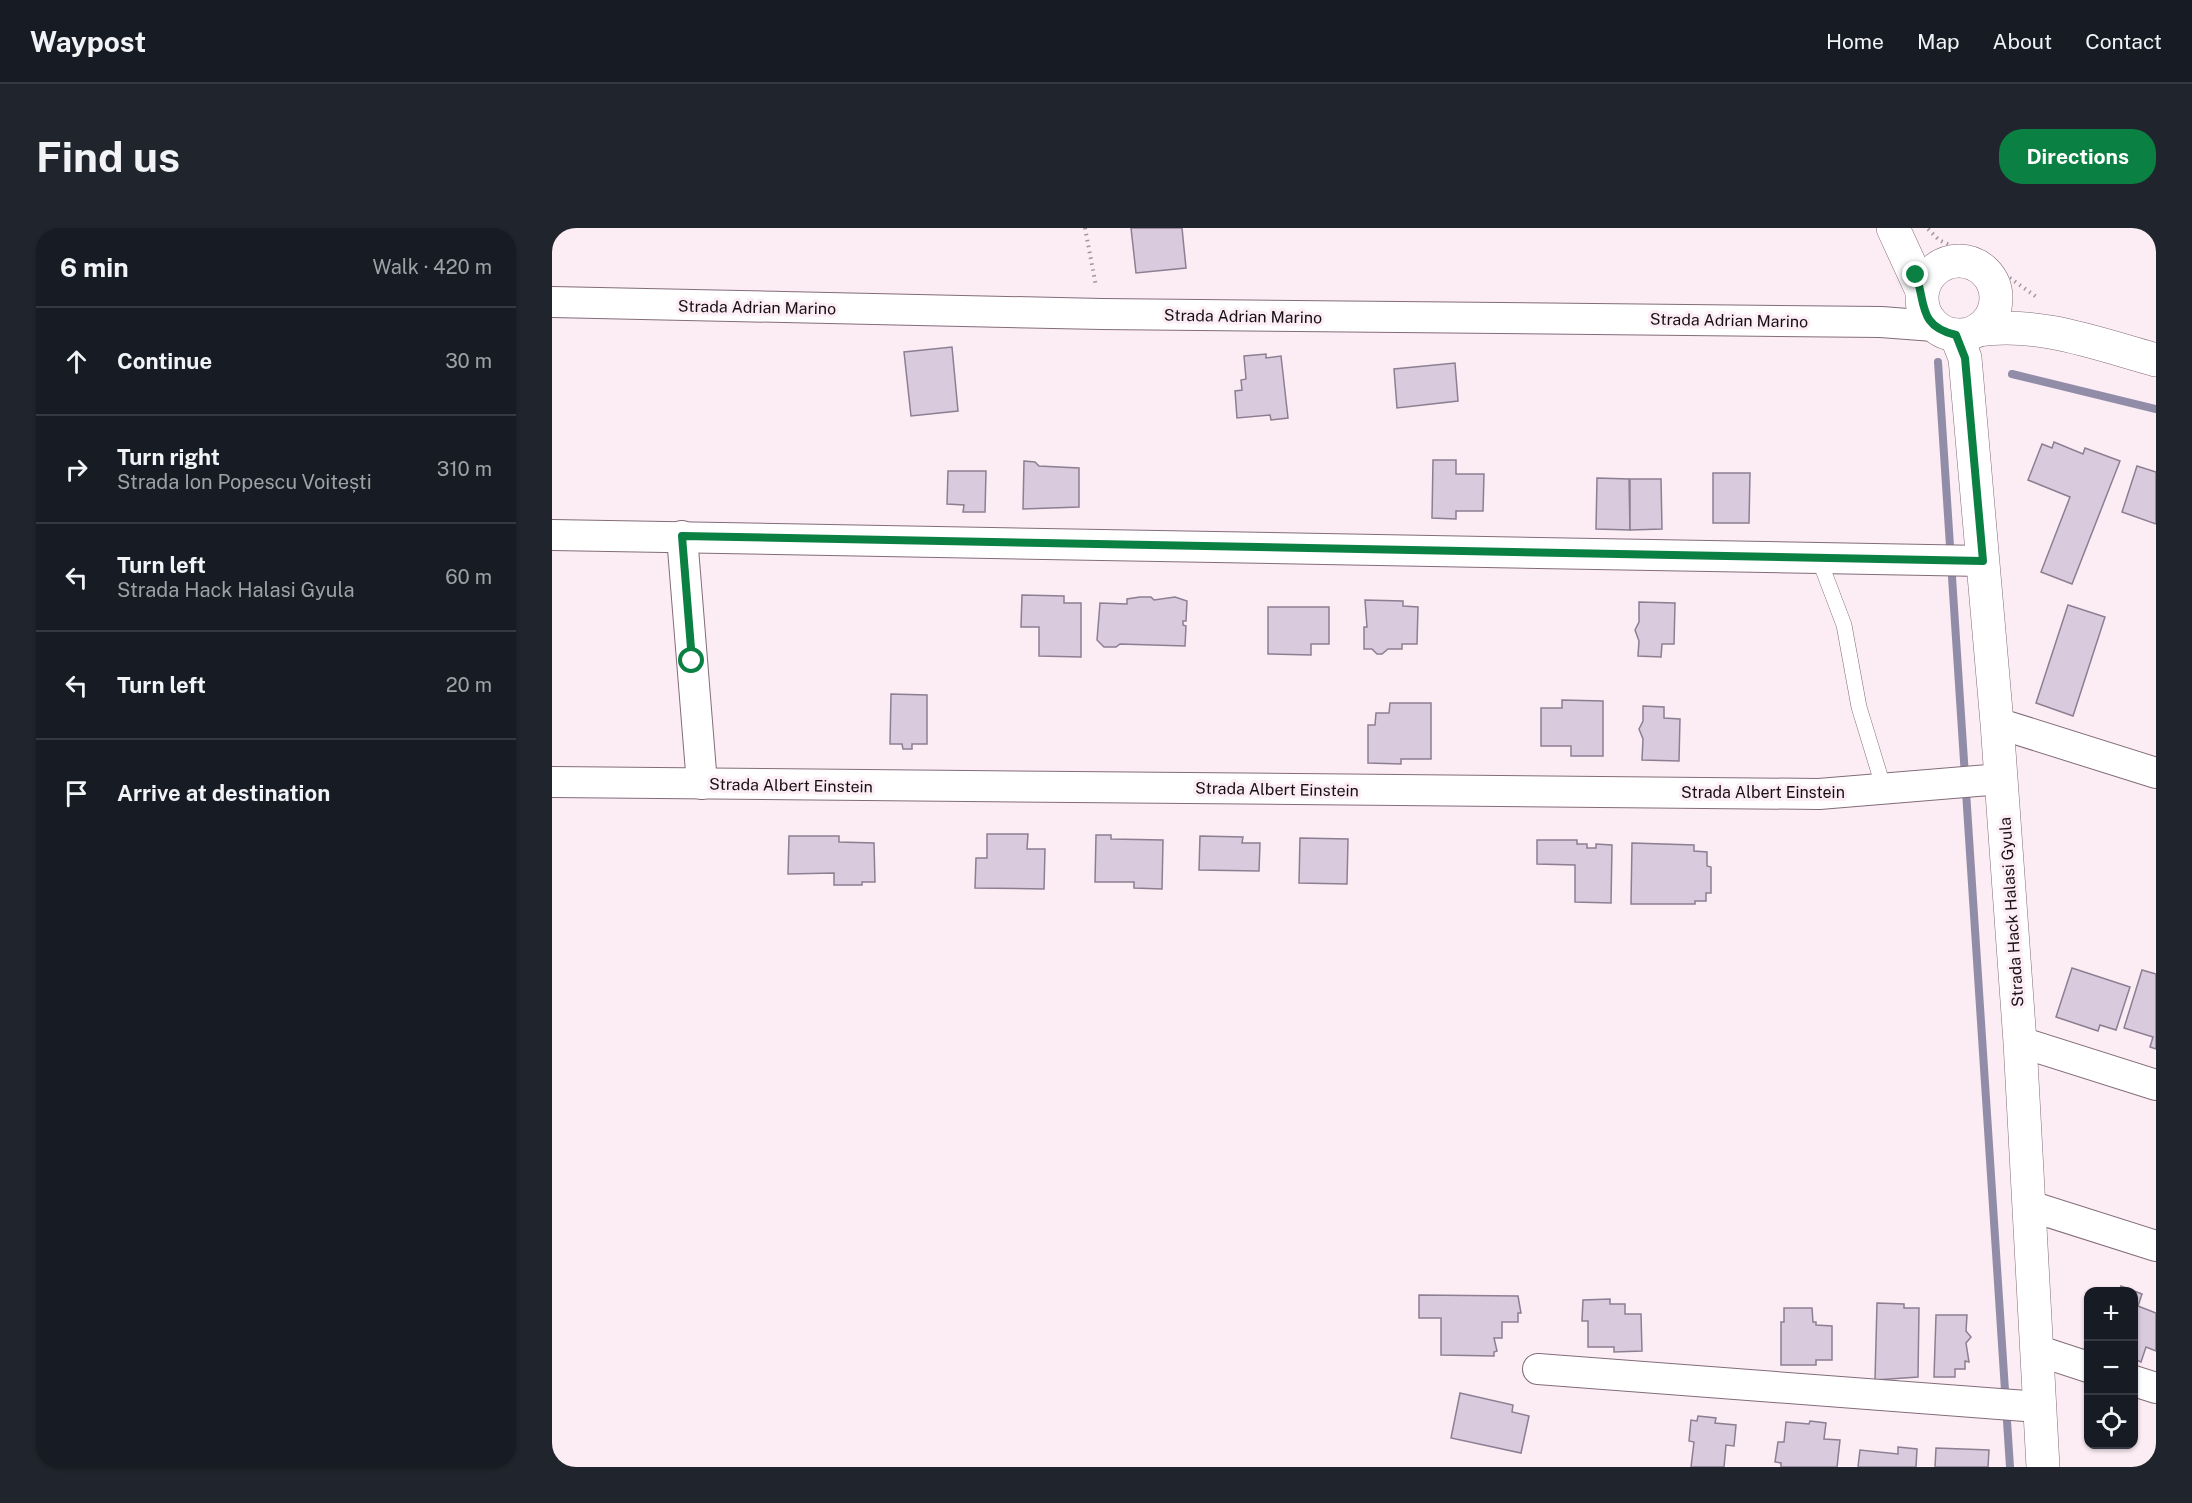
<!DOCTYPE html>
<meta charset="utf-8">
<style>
:root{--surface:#171b24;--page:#20242c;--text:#f1f3f6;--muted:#9ea1a6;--line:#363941;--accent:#0b8043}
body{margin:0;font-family:"Public Sans",sans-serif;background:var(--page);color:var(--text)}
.controls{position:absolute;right:18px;bottom:18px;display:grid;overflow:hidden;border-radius:12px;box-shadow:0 2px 4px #0004}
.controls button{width:54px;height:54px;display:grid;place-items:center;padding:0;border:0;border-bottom:2px solid var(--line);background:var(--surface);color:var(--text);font:30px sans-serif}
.stop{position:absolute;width:18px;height:18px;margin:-14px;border:4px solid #0b8043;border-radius:50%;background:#fff}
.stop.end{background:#0b8043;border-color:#fff;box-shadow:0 2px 6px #0008}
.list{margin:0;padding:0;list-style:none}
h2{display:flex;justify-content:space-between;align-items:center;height:78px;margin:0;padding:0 24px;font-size:26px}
h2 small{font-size:20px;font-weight:400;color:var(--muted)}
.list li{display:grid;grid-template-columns:39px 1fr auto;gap:18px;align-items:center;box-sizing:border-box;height:108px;padding:0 24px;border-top:2px solid var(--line)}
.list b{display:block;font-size:22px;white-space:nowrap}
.list p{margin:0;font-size:20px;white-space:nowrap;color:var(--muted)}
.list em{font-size:20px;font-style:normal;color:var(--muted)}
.icon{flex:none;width:33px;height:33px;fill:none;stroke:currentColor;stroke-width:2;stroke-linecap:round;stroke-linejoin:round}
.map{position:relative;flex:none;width:1604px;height:1239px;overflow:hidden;border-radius:24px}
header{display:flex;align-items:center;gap:36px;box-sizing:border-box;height:84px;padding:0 30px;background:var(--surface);border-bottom:2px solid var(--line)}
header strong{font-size:28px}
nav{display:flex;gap:33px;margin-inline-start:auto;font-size:21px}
.intro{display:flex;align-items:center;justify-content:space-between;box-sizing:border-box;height:144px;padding:0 36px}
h1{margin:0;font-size:42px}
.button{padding:15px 27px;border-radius:24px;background:var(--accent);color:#fff;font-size:21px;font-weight:700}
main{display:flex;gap:36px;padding:0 36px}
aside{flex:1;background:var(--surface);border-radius:24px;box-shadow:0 2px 4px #0004}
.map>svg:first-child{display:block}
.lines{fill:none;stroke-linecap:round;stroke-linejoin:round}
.stream{stroke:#918ca7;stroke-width:8}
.building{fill:#d9cade;stroke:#8d7f92;stroke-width:1.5}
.lane-casing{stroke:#826c78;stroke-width:16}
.street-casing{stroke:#826c78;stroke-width:32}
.secondary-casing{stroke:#826c78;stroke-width:34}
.path{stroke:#a2959c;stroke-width:4;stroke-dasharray:1.5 4.5;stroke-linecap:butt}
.lane{stroke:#fff;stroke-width:15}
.street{stroke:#fff;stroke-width:30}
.secondary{stroke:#fff;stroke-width:33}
.route{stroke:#0b8043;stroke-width:8}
.labels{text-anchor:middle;stroke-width:6;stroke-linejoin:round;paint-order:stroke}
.street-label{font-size:16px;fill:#181015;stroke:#fcecf4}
</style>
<header>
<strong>Waypost</strong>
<nav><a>Home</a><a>Map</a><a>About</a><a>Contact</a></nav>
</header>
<div class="intro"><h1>Find us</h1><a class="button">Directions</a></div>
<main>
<aside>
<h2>6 min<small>Walk · 420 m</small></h2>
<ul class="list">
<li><svg class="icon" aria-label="ahead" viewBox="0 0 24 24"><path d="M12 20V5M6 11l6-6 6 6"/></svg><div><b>Continue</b></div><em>30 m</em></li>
<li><svg class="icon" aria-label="right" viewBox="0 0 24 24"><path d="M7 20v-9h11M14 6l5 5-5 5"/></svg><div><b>Turn right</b><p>Strada Ion Popescu Voitești</p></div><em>310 m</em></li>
<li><svg class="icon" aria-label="left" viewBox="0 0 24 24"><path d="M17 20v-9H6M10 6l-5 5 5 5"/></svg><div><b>Turn left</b><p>Strada Hack Halasi Gyula</p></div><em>60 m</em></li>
<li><svg class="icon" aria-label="left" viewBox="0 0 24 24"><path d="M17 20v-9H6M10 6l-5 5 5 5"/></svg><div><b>Turn left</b></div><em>20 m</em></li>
<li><svg class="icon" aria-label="arrive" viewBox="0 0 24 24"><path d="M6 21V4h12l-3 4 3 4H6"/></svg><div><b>Arrive at destination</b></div></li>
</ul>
</aside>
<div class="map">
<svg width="1604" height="1239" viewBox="0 0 1604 1239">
<rect width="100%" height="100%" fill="#fcecf4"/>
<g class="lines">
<!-- stream -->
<g class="stream">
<path d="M 1386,134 L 1458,1239"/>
<path d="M 1460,146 L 1604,181"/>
</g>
</g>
<!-- building -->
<g class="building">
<path d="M 579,0 L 630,0 L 634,40 L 584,45 Z"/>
<path d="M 400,119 L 406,183 L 359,188 L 352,124 Z"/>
<path d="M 714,126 L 714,130 L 729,128 L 736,190 L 719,192 L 718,187 L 685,190 L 683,163 L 690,162 L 689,152 L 694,151 L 692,128 Z"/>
<path d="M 903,135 L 906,173 L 845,180 L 842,141 Z"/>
<path d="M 1502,214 L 1531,226 L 1533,220 L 1568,233 L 1520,356 L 1489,344 L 1518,269 L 1476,252 L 1490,216 L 1500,220 Z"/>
<path d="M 881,232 L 904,232 L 904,246 L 932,246 L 931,283 L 904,283 L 904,291 L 880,290 Z"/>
<path d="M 472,233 L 483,234 L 487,238 L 527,240 L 527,279 L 471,281 Z"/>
<path d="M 1585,238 L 1604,244 L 1604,296 L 1570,284 Z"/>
<path d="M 396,243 L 434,243 L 433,284 L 411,284 L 412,277 L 395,276 Z"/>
<path d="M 1161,245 L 1198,245 L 1197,295 L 1161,295 Z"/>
<path d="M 1045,250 L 1077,251 L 1078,302 L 1044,301 Z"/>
<path d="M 1078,251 L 1109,251 L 1110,301 L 1078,302 Z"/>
<path d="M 470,367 L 512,368 L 512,375 L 529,375 L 529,429 L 487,428 L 487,399 L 469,399 Z"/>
<path d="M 588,369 L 599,369 L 602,372 L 623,369 L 635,373 L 634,393 L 631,393 L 631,397 L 634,398 L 633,418 L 568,416 L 564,419 L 552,419 L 545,412 L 548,375 L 575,376 L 575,371 Z"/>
<path d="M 813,372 L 851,373 L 851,378 L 866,379 L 865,416 L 850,416 L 850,421 L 836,421 L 830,426 L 825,426 L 820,421 L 812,421 L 812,399 L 815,399 Z"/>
<path d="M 1087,374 L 1123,375 L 1122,416 L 1110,416 L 1109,429 L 1086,428 L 1087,413 L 1083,402 L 1087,394 Z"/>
<path d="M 1516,377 L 1553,389 L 1521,488 L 1484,475 Z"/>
<path d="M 716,379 L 777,379 L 777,416 L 759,416 L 759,427 L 716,426 Z"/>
<path d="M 339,466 L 375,467 L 375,516 L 360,516 L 360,521 L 351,521 L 350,516 L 338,516 Z"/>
<path d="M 1010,472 L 1051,473 L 1051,528 L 1019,528 L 1019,518 L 989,518 L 989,480 L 1010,480 Z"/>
<path d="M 838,475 L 879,475 L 879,531 L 849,531 L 849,536 L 816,535 L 816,497 L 823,497 L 824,485 L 837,485 Z"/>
<path d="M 1091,478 L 1112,479 L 1112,490 L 1128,491 L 1127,533 L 1090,532 L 1091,511 L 1087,501 L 1091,493 Z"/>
<path d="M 435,606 L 476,606 L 475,621 L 493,621 L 492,661 L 423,660 L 424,630 L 435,630 Z"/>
<path d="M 544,607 L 559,607 L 559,611 L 611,612 L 610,661 L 582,660 L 582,654 L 543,654 Z"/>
<path d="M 237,608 L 287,608 L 287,614 L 322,615 L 323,654 L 310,654 L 310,657 L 282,657 L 282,645 L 236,646 Z"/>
<path d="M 648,608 L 691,609 L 690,615 L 708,615 L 707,643 L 647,642 Z"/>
<path d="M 748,610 L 796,611 L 795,656 L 747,655 Z"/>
<path d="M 985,612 L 1025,612 L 1025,616 L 1035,616 L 1035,620 L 1044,620 L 1044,616 L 1060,617 L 1059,675 L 1023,674 L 1023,637 L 985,636 Z"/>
<path d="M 1080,615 L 1142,617 L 1142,623 L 1155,624 L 1155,638 L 1159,639 L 1159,665 L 1154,665 L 1154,673 L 1143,673 L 1143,676 L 1079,676 Z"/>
<path d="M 1520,740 L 1578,759 L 1564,802 L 1548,797 L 1546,803 L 1504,789 Z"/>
<path d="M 1590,742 L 1604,746 L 1604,821 L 1598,819 L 1601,809 L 1572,800 Z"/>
<path d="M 1569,1058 L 1590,1066 L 1586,1078 L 1604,1085 L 1604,1123 L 1594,1119 L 1589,1134 L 1582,1131 L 1582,1064 L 1567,1064 Z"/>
<path d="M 867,1067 L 966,1068 L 969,1085 L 966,1085 L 966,1094 L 950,1094 L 950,1110 L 942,1110 L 945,1123 L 942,1124 L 942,1128 L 889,1127 L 889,1090 L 867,1090 Z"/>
<path d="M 1058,1071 L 1058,1076 L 1073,1076 L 1073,1086 L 1089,1086 L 1090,1123 L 1062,1124 L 1062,1119 L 1036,1119 L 1036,1093 L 1030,1093 L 1031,1072 Z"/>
<path d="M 1325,1075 L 1352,1076 L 1352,1080 L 1367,1080 L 1366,1149 L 1323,1152 Z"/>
<path d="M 1232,1080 L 1260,1080 L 1261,1094 L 1264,1094 L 1264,1097 L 1280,1098 L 1280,1132 L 1264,1132 L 1264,1137 L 1229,1137 L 1229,1094 L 1232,1094 Z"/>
<path d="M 1384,1087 L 1415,1087 L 1414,1103 L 1419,1109 L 1414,1115 L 1417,1134 L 1413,1133 L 1413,1141 L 1403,1141 L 1403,1149 L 1382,1149 Z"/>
<path d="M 908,1165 L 961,1177 L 960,1184 L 977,1188 L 969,1225 L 899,1210 Z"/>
<path d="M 1146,1188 L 1164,1190 L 1163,1195 L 1184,1197 L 1182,1218 L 1174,1217 L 1172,1239 L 1139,1239 L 1142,1214 L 1137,1213 L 1139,1192 L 1145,1193 Z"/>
<path d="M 1258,1193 L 1274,1195 L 1272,1211 L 1288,1212 L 1285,1239 L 1229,1239 L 1229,1235 L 1223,1234 L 1226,1214 L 1232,1214 L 1234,1194 L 1257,1196 Z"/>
<path d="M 1346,1219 L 1365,1221 L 1364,1239 L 1306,1239 L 1308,1222 L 1346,1226 Z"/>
<path d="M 1384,1220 L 1437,1222 L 1436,1239 L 1383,1239 Z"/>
</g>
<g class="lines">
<!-- lane casing -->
<g class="lane-casing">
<path id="lane" d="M 1267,331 L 1292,397 L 1307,479 L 1332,561"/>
</g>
<!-- street casing -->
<g class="street-casing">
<g id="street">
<path d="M 0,74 L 550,86 L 1329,94 L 1382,98"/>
<path d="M 0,307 L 1431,333"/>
<path d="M 130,308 L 150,556"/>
<path d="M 1445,495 L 1604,545"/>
<path d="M 0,554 L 1267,566 L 1449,551"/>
<path d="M 1468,814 L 1604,857"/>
<path d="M 1478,978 L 1604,1018"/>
<path d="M 1484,1122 L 1536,1139"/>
<path d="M 986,1141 L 1487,1179"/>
<path d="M 1582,1153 L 1604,1160"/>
</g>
</g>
<!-- secondary casing -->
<g class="secondary-casing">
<g id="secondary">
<path d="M 1341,0 L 1370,63"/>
<circle cx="1407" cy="70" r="37"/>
<path d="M 1426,102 C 1487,93 1546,116 1604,132"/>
<path d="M 1404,107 L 1413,130 L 1445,495 L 1468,814 L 1491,1239"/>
</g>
</g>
<!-- path -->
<g class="path">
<path d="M 533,0 L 544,58"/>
<path d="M 1376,1 L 1387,12 L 1441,38 L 1486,70"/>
</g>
<!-- lane -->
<use href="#lane" class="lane"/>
<!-- street -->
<use href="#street" class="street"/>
<!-- secondary -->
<use href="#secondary" class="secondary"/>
</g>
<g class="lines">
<!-- route -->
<path class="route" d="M 140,433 L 130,308 L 1431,333 L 1413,130 L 1404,107 C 1366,98 1374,76 1364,47"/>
</g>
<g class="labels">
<!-- street labels -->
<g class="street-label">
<text transform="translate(205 79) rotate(1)" y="6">Strada Adrian Marino</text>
<text transform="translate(691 88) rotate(1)" y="6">Strada Adrian Marino</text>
<text transform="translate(1177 92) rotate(1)" y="6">Strada Adrian Marino</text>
<text transform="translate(239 557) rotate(1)" y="6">Strada Albert Einstein</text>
<text transform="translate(725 561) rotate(1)" y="6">Strada Albert Einstein</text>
<text x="1211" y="570">Strada Albert Einstein</text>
<text transform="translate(1459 684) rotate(-94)" y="6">Strada Hack Halasi Gyula</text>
</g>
</g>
</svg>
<div class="controls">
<button>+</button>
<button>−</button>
<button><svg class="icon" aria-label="locate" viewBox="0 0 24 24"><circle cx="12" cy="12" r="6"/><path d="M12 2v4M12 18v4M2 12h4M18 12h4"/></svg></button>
</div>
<div class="stop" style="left:140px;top:433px"></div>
<div class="stop end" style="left:1364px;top:47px"></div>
</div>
</main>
